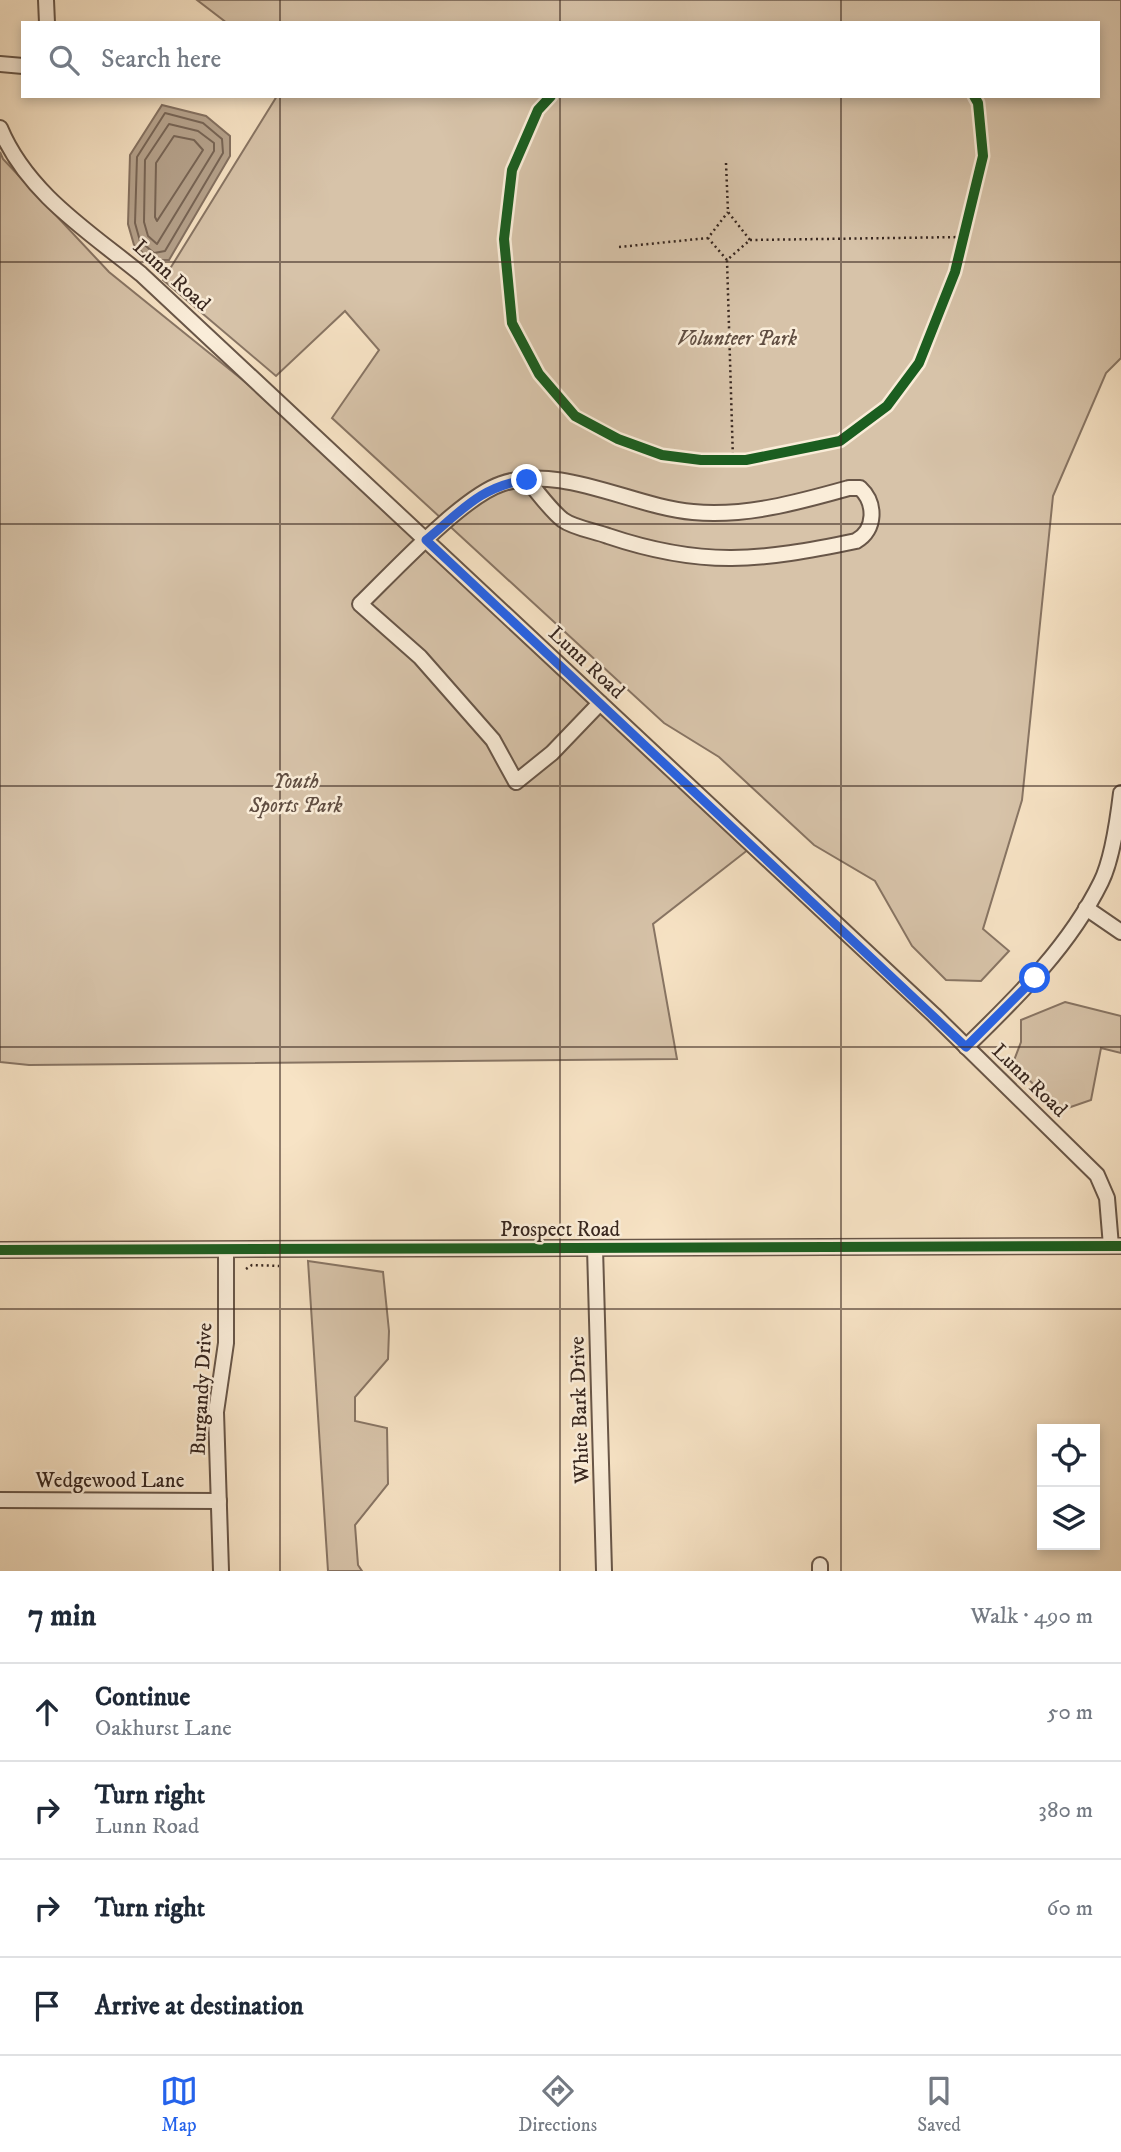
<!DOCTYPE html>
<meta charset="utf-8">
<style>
:root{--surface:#fff;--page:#f6f6f7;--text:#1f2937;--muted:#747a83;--line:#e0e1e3;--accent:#2563eb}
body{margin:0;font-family:"IM FELL DW Pica",serif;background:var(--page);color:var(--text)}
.controls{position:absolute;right:21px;bottom:21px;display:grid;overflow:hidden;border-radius:0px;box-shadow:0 4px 10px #0003}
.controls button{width:63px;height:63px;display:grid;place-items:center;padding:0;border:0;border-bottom:2px solid var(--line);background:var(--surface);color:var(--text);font:35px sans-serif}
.stop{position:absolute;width:21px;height:21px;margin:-16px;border:5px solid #2563eb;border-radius:50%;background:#fff}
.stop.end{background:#2563eb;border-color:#fff;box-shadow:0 2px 7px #0008}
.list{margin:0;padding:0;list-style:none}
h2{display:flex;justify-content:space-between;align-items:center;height:91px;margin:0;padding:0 28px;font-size:30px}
h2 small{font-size:23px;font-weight:400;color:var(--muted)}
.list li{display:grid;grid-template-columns:46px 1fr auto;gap:21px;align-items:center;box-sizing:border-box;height:98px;padding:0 28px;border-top:2px solid var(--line)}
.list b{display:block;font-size:26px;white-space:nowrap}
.list p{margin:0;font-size:23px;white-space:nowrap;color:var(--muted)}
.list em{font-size:23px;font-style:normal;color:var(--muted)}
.icon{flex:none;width:38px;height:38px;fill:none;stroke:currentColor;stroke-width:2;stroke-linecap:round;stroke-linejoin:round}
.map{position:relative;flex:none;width:1121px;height:1571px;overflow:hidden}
.search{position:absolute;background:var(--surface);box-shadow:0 4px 10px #0003;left:21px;right:21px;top:21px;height:77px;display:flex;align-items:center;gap:18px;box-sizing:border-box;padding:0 24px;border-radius:0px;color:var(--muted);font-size:26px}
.sheet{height:483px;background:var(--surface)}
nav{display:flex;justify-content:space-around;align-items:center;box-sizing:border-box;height:98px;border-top:2px solid var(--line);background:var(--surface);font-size:19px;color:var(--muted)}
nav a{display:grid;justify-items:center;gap:4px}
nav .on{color:var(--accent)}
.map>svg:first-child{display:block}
.green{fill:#d7c3a9;stroke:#887564;stroke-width:2}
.water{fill:#b6a38d;stroke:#847161;stroke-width:2}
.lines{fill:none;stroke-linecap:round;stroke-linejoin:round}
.shore{stroke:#776556;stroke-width:2}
.minor-casing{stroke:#685648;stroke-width:18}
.path{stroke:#38271f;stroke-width:2.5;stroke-dasharray:2 3.5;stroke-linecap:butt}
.minor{stroke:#faedd9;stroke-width:14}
.cycleway-casing{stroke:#faedd9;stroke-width:15}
.cycleway{stroke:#1b5e20;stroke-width:10}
.route{stroke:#2563eb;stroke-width:9}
.grid{fill:none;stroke:#38271f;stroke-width:2;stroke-opacity:0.55}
.labels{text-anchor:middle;stroke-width:5;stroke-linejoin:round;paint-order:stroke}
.street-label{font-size:21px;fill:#38271f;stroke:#faedd9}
.park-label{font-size:21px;font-style:italic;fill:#604e42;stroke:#faedd9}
</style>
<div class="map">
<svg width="1121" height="1571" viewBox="0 0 1121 1571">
<rect width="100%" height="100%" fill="#f7e3c5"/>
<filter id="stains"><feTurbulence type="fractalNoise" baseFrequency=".00286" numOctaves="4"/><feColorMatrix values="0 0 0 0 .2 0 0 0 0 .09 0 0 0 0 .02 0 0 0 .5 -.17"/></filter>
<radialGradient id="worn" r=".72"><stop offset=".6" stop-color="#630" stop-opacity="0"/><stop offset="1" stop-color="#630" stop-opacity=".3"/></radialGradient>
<!-- green -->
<g class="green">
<path d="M 197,0 L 1121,0 L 1121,358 L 1106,373 L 1053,496 L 1022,800 L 983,929 L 1009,951 L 981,981 L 946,980 L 912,946 L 875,881 L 814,845 L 719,757 L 664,723 L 332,418 L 379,350 L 345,311 L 276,376 L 163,280 L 277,96 L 1098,96 L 1098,23 L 227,23 Z"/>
<path d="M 0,152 L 3,159 L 109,272 L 281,411 L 749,849 L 653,924 L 677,1059 L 29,1065 L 0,1062 Z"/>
<path d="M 1065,1002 L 1121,1016 L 1121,1053 L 1101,1048 L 1091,1100 L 1059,1111 L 1013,1063 L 1021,1042 L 1021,1020 Z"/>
<path d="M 308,1261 L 383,1272 L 389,1331 L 388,1359 L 355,1397 L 355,1421 L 387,1428 L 388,1484 L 355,1525 L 358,1565 L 362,1571 L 328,1571 Z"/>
</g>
<!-- water -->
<path class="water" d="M 162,105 L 206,116 L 230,136 L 230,156 L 169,260 L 151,260 L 134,245 L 128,224 L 130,155 Z"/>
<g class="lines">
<!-- shore -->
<g class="shore">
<path d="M 165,113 L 203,123 L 222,139 L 223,153 L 165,251 L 154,253 L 140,241 L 135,223 L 137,157 Z"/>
<path d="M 169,124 L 198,131 L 214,143 L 214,151 L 157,244 L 148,236 L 144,222 L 145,160 Z"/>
<path d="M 174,136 L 194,140 L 203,150 L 157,221 L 155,217 L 156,163 Z"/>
</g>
<!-- minor casing -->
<g class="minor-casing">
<g id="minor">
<path d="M 46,0 L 47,23"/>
<path d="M 0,64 L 23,66"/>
<path d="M 0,128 C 27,193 88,231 141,274 L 934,1015 L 1097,1175 L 1107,1198 L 1111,1246"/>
<path d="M 527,480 C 538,492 550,510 563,520 C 574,528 595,531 608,536 C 703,568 760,561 856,541 C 876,530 876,503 860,488 L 849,488 C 799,502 746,517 693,512 C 633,507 560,463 501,484 C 462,497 392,573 360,604 L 420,657 L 493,740 L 516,782 L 552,753 L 600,703"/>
<path d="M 1086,908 L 1121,932"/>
<path d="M 966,1047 C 1017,997 1069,947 1101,882 C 1112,860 1118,818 1121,793"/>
<path d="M 595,1248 L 604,1571"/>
<path d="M 0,1250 L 1121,1246"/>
<path d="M 0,1500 L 219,1501"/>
<path d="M 820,1565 L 820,1571"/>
<path d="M 221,1571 L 216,1412 L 226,1343 L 226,1251"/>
</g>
</g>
<!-- path -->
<g class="path">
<path d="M 726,163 L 728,212 L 750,240 L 727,260 L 733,460"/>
<path d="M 750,240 L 963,237"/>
<path d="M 619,247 L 708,238"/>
<path d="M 727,260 L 708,238 L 728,212"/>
<path d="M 246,1269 L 252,1265 L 279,1266"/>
</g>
<!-- minor -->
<use href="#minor" class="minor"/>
<!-- cycleway casing -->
<g class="cycleway-casing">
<g id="cycleway">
<path d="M 551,96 L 538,110 L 512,170 L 504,239 L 512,323 L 539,374 L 575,416 L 618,439 L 662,455 L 701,460 L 746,460 L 840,441 L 887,406 L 919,363 L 955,272 L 983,156 L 978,103 L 974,96"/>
<path d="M 0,1250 L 1121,1246"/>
</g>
</g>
<!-- cycleway -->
<use href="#cycleway" class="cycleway"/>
</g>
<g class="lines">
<!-- route -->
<path class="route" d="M 527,480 C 482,485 460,512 426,540 L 966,1047 L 1035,978"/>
</g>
<!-- grid -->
<path class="grid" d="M 280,0 L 280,23M 560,0 L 560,23M 841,0 L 841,23M 280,96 L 280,1571M 560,96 L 560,1571M 841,96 L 841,1571M 0,262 L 1121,262M 0,524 L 1121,524M 0,786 L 1121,786M 0,1047 L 1121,1047M 0,1309 L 1121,1309"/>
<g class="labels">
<!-- street labels -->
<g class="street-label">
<text transform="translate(172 275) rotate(42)" y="7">Lunn Road</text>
<text transform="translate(587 662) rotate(43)" y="7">Lunn Road</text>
<text transform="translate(1030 1080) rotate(44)" y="7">Lunn Road</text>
<text x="560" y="1236">Prospect Road</text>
<text transform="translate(201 1389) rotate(-87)" y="7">Burgandy Drive</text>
<text transform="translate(579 1410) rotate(-92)" y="7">White Bark Drive</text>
<text x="110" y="1487">Wedgewood Lane</text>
</g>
<!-- park labels -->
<g class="park-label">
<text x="737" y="345">Volunteer Park</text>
<text x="296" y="788">Youth<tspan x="296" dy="24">Sports Park</tspan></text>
</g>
</g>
<rect width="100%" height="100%" filter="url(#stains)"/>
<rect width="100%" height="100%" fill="url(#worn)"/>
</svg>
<div class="controls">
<button><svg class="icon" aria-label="locate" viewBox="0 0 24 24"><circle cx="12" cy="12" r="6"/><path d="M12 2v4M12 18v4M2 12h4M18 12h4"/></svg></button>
<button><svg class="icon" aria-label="layers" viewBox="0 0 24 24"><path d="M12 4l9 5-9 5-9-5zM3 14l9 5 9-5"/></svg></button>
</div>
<div class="stop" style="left:1035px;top:978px"></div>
<div class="stop end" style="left:527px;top:480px"></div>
<div class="search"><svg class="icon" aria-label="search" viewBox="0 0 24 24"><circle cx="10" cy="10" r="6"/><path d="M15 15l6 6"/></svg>Search here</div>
</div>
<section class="sheet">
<h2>7 min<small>Walk · 490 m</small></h2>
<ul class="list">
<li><svg class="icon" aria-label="ahead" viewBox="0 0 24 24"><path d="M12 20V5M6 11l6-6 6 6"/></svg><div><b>Continue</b><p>Oakhurst Lane</p></div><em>50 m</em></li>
<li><svg class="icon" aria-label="right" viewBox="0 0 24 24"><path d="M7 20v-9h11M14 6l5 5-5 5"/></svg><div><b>Turn right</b><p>Lunn Road</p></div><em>380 m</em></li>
<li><svg class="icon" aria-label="right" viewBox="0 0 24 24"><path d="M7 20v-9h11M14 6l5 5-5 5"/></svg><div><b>Turn right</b></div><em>60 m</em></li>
<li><svg class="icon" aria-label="arrive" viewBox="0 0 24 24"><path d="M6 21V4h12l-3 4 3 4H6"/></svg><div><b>Arrive at destination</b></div></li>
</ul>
</section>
<nav>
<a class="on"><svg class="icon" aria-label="map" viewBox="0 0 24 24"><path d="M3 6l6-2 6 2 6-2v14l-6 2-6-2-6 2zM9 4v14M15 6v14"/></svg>Map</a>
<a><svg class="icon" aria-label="directions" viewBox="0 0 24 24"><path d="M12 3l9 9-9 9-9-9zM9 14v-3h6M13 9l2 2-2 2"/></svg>Directions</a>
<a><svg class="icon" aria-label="saved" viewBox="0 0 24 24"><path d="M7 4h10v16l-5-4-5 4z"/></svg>Saved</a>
</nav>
